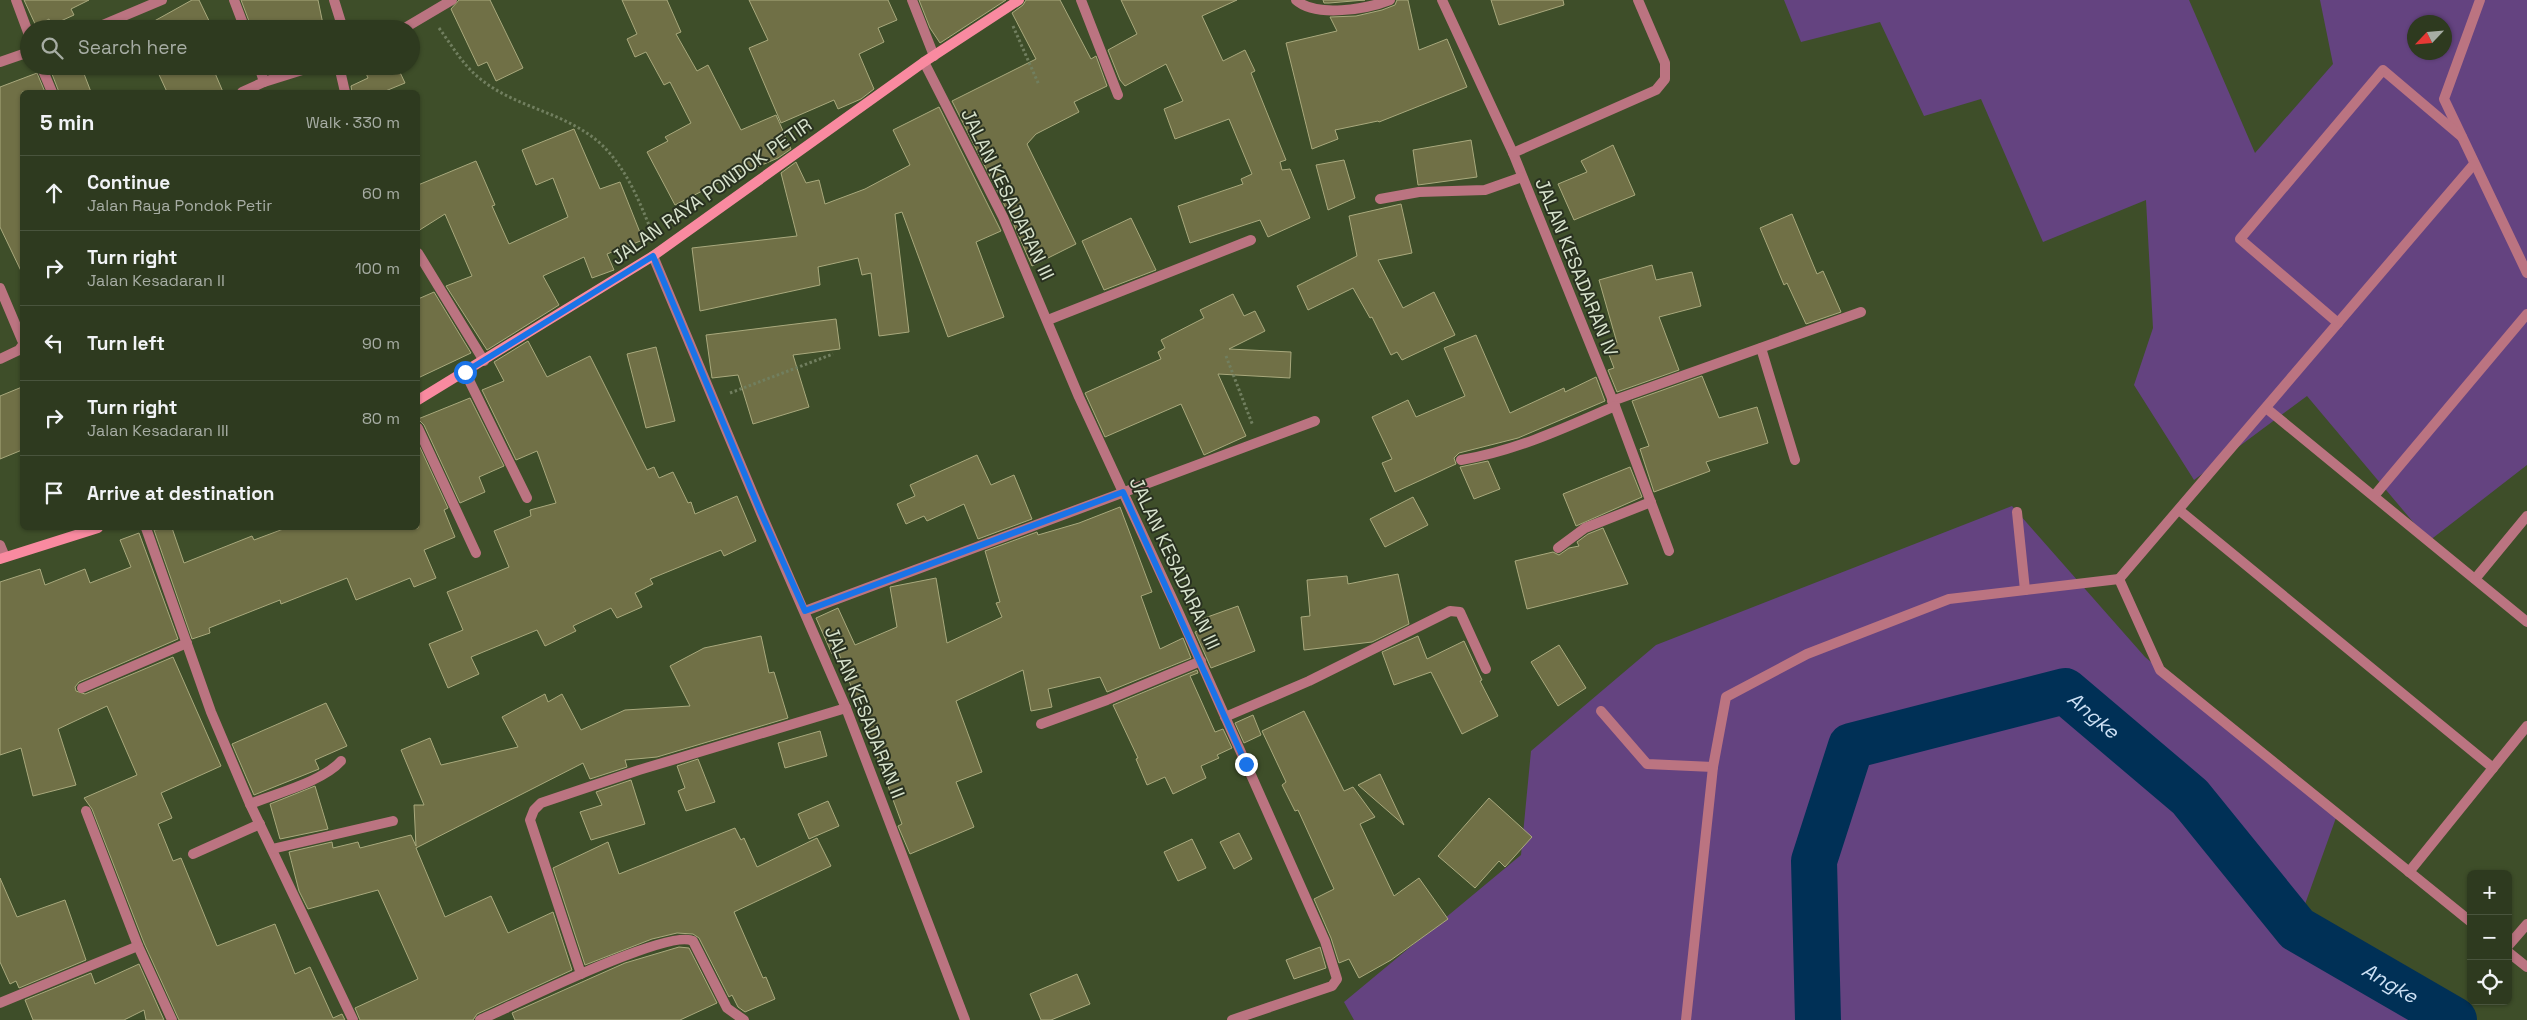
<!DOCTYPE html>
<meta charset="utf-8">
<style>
:root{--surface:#2e3a1f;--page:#364128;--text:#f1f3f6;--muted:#a7ada4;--line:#49543d}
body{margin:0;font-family:"Space Grotesk",sans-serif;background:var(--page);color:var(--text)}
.controls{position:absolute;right:15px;bottom:15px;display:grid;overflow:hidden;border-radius:8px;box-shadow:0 1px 4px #0004}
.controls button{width:45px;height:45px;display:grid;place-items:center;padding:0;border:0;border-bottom:1px solid var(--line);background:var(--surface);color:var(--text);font:25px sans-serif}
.compass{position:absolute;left:2407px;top:15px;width:45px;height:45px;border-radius:50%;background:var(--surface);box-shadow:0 1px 4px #0004;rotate:244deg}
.stop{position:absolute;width:15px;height:15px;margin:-11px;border:4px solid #1a73e8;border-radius:50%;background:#fff}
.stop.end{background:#1a73e8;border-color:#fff;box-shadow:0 1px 5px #0008}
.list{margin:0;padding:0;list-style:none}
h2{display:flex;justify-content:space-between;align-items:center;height:65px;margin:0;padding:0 20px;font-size:21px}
h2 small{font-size:16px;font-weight:400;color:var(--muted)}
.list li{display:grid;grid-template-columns:32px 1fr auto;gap:15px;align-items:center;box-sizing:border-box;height:75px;padding:0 20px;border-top:1px solid var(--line)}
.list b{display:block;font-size:19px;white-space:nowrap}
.list p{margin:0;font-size:16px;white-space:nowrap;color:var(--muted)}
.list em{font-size:16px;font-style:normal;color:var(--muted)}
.icon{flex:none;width:28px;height:28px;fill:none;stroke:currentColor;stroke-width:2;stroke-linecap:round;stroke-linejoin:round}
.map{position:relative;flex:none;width:2527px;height:1020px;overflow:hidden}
.search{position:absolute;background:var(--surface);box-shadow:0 1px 4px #0004;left:20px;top:20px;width:400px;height:55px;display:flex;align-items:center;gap:12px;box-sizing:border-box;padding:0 18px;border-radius:28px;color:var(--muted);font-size:19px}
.panel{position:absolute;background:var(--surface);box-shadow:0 1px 4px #0004;left:20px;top:90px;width:400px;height:440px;border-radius:8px}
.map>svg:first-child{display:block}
.green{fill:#644380;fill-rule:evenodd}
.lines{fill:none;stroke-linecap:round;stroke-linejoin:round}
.river{stroke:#003056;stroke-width:46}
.building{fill:#707046;stroke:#a9a97d}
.path{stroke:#717f5f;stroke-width:3;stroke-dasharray:2.5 2.5;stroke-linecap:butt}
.street{stroke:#bb7481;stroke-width:10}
.secondary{stroke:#f98aa0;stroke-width:10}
.route{stroke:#1a73e8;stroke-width:6}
.labels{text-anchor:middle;stroke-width:4;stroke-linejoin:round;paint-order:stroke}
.street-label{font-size:19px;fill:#d8e3cd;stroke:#293120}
.water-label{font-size:20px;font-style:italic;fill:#cde1f5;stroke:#293120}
</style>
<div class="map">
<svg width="2527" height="1020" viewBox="0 0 2527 1020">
<rect width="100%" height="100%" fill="#3e4e29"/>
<!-- green -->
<g class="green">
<path d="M 1784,0 L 2189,0 L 2255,153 L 2333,64 L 2320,0 L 2527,0 L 2527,465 L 2429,541 L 2307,396 L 2194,480 L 2134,385 L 2153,328 L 2146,200 L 2043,242 L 1981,99 L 1924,116 L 1880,22 L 1801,42 ZM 2414,22 L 2444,22 L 2444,52 L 2414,52 Z"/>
<path d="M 2012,506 L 2145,657 L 2337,815 L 2290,946 L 2429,1020 L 1354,1020 L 1344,1002 L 1521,855 L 1531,751 L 1656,645 Z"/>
</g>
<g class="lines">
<!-- river -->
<path class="river" id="s1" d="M 1818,1020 L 1814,861 L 1851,746 L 2065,691 L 2190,797 L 2297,929 L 2454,1020"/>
</g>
<!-- building -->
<g class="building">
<path d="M 24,0 L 89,0 L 71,9 L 74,15 L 52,25 L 49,19 L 36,26 Z"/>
<path d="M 192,0 L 199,0 L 213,29 L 140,29 Z"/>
<path d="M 241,0 L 318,0 L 324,29 L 252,29 Z"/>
<path d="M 459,0 L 490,0 L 523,68 L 496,81 L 487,62 L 478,66 L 451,9 Z"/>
<path d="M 622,0 L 667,0 L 681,32 L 676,34 L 697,71 L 708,65 L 741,130 L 776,115 L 791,149 L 778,158 L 748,171 L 747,168 L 675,205 L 647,152 L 668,141 L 665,137 L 691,123 L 670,82 L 664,85 L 646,52 L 635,57 L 627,39 L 637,34 Z"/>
<path d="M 749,0 L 888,0 L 897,20 L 878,28 L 884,42 L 859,54 L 874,89 L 861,99 L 838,109 L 834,100 L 781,123 L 749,48 L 768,40 Z"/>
<path d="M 919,0 L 1006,0 L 940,43 L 930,28 Z"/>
<path d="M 1026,0 L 1060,0 L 1091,59 L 1096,56 L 1107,86 L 1074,102 L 1079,112 L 1036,134 L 1027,144 L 1076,244 L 1032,266 L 1009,214 L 952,101 L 1036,59 L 1012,13 L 1023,5 Z"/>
<path d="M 1121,0 L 1237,0 L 1202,16 L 1223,61 L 1245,50 L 1255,71 L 1251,73 L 1286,160 L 1280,162 L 1282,170 L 1290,169 L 1310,218 L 1268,237 L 1260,220 L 1190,243 L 1178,206 L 1243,184 L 1241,179 L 1252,174 L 1229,119 L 1175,139 L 1164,109 L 1183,101 L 1166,64 L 1125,86 L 1120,80 L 1108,50 L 1137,34 Z"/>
<path d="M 1323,0 L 1365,0 L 1329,3 L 1324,3 Z"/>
<path d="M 1397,0 L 1408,0 L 1419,50 L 1447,39 L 1467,87 L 1379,122 L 1378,121 L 1335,130 L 1338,139 L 1312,149 L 1286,43 L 1337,31 L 1330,17 L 1356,16 L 1382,10 L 1395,5 Z"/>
<path d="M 1491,0 L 1563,0 L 1564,5 L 1499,25 Z"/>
<path d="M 56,66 L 81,66 L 91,92 L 59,92 L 50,69 Z"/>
<path d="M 143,66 L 212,66 L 223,92 L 167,92 L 156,68 L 147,73 Z"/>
<path d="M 363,66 L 397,66 L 405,83 L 383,92 L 352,92 L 351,86 L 368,78 Z"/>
<path d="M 37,73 L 45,92 L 22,92 L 22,273 L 0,227 L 0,87 Z"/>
<path d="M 939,107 L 1001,231 L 976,242 L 1004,317 L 948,337 L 902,212 L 895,214 L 909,332 L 879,336 L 871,273 L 862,275 L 858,258 L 818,267 L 820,285 L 700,311 L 692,248 L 797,236 L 781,173 L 796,162 L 806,183 L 819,180 L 825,204 L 865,189 L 910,165 L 893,130 Z"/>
<path d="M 574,129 L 600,189 L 620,182 L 643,240 L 607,254 L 614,270 L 592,278 L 584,257 L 543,276 L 559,305 L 487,350 L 446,286 L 472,276 L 445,214 L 418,231 L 418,185 L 476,161 L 495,205 L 492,206 L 509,244 L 568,217 L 553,178 L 536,185 L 522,150 Z"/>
<path d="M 1471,140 L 1477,177 L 1418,185 L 1413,150 Z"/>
<path d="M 1613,145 L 1635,195 L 1574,220 L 1558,184 L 1587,172 L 1581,161 Z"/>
<path d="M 1344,160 L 1355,198 L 1328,210 L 1316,165 Z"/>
<path d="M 1401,204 L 1412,253 L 1378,260 L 1403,308 L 1434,292 L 1455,335 L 1402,360 L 1397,352 L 1391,355 L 1372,317 L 1370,318 L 1353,288 L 1308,310 L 1297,286 L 1357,256 L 1349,216 Z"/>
<path d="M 1792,214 L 1817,274 L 1823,271 L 1841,312 L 1806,324 L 1787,283 L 1784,285 L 1760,228 Z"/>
<path d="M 1131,218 L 1156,270 L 1104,290 L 1082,241 Z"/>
<path d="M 1652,265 L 1656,280 L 1692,272 L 1701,306 L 1659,317 L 1679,370 L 1617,392 L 1608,370 L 1614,368 L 1606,347 L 1617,343 L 1599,280 Z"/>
<path d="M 434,292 L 471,353 L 418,378 L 418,299 Z"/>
<path d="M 1233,294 L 1244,316 L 1255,311 L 1265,331 L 1229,349 L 1291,352 L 1290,378 L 1218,374 L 1246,436 L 1204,455 L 1181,404 L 1105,437 L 1085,393 L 1161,359 L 1158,352 L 1165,348 L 1161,340 L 1204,318 L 1200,310 Z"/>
<path d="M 836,319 L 840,349 L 793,355 L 809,407 L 753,424 L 738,375 L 712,378 L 706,335 Z"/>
<path d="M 1476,335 L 1510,413 L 1564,388 L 1565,392 L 1596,377 L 1605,401 L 1518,438 L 1459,453 L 1454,458 L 1456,464 L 1395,492 L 1382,463 L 1392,459 L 1372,417 L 1408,400 L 1416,417 L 1465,396 L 1444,348 Z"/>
<path d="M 528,341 L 547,377 L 590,356 L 647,470 L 654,467 L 659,478 L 673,472 L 688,503 L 691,502 L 695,514 L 737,496 L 756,541 L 724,556 L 721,550 L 650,579 L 653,584 L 635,593 L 642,607 L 617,618 L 611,608 L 573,626 L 576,631 L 545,646 L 537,630 L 471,657 L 479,674 L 448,688 L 429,644 L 463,630 L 447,592 L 509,567 L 494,531 L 531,516 L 530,510 L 556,503 L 537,451 L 516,460 L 482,390 L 504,381 L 494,362 Z"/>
<path d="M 656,347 L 675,421 L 646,428 L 627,354 Z"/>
<path d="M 1702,376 L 1719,418 L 1757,407 L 1768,443 L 1706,462 L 1710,471 L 1654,492 L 1640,449 L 1649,446 L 1632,401 Z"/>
<path d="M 22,387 L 22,450 L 0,459 L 0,396 Z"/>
<path d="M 470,398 L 504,466 L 479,477 L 485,492 L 460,503 L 424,425 L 418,419 Z"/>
<path d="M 418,443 L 448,508 L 444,510 L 455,537 L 424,550 L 436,578 L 414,587 L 410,578 L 356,600 L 347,578 L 281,604 L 280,600 L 209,628 L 210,633 L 192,639 L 154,530 L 172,528 L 184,563 L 252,536 L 254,540 L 286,528 L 418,528 Z"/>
<path d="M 977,455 L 991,485 L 1014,475 L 1032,519 L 978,539 L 964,504 L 927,521 L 924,516 L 906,524 L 897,504 L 915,496 L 910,485 Z"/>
<path d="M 1488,461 L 1500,489 L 1474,499 L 1460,467 Z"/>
<path d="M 1630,467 L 1642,497 L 1576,526 L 1563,494 Z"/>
<path d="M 1413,497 L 1428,525 L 1385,547 L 1370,519 Z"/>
<path d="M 1120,507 L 1152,592 L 1141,596 L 1160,649 L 1183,638 L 1191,658 L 1107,692 L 1100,677 L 1048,689 L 1052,707 L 1031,711 L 1023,670 L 956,701 L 982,772 L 956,782 L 974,827 L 910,854 L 898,826 L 902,824 L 838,651 L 832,654 L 816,618 L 838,608 L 855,645 L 897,627 L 890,587 L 936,578 L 947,643 L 1002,617 L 996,603 L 1000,602 L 985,551 L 1037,532 L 1038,535 L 1079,523 Z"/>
<path d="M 1603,528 L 1628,584 L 1527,609 L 1515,561 L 1553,552 L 1559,555 L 1569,548 L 1579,546 L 1577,542 L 1588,534 Z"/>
<path d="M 139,533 L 178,639 L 79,682 L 75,687 L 76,691 L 85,694 L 173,657 L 221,766 L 161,793 L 172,818 L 158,824 L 173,861 L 181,858 L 217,946 L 275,924 L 295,974 L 310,967 L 333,1018 L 342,1014 L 345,1020 L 179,1020 L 144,943 L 92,809 L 84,798 L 137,775 L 107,706 L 58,729 L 76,785 L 33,796 L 21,748 L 0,755 L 0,582 L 40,569 L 45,585 L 85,569 L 90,583 L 131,567 L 120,540 Z"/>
<path d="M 1398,574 L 1409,624 L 1372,642 L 1304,650 L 1301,617 L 1310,616 L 1307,580 L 1347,576 L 1348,584 Z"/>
<path d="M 1238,606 L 1255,651 L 1211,668 L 1195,632 L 1202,629 L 1199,620 Z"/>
<path d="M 761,636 L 769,673 L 774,672 L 788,718 L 657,757 L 625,760 L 627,767 L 590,779 L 583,763 L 416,848 L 445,917 L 491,896 L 508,933 L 553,912 L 572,970 L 477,1014 L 473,1020 L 360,1020 L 355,1008 L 418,979 L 378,890 L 308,909 L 299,891 L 289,852 L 332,842 L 333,848 L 358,842 L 360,848 L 411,835 L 416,846 L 414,805 L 424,805 L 401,750 L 430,738 L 441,765 L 518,747 L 502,717 L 545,694 L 548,702 L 562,694 L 581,730 L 625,710 L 690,706 L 670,666 L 704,648 Z"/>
<path d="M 1418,636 L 1427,659 L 1464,641 L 1482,680 L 1480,681 L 1498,716 L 1462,734 L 1431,672 L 1394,685 L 1382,652 Z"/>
<path d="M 1559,645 L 1586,688 L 1558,706 L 1531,662 Z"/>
<path d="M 1197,670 L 1198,673 L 1190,676 L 1215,732 L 1223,729 L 1232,748 L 1217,755 L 1219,758 L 1201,766 L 1206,778 L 1173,794 L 1165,777 L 1147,785 L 1136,759 L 1138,758 L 1113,705 Z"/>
<path d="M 326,703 L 347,746 L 315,760 L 319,769 L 254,795 L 232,744 Z"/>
<path d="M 1304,711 L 1344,791 L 1353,787 L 1375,817 L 1360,824 L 1394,896 L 1419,878 L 1448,919 L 1391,960 L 1359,978 L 1349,959 L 1339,963 L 1331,938 L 1314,899 L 1334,889 L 1298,810 L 1295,811 L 1282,785 L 1286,782 L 1262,731 Z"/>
<path d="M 1253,715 L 1261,735 L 1244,743 L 1235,723 Z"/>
<path d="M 820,731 L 827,756 L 785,768 L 778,743 Z"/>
<path d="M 698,759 L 715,802 L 686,811 L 678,791 L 685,788 L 677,766 Z"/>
<path d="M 1380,774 L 1404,825 L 1358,785 Z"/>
<path d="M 631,780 L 645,824 L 591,840 L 580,812 L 602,805 L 596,792 Z"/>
<path d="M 315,786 L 328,829 L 280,839 L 270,804 Z"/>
<path d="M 1489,798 L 1532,837 L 1505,867 L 1499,861 L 1475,888 L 1438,856 Z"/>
<path d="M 828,801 L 839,826 L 809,839 L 798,814 Z"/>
<path d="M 735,828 L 741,840 L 744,838 L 757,867 L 817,838 L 831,866 L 734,912 L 763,978 L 766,977 L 775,999 L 745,1012 L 738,1007 L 732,995 L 729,997 L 699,938 L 693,934 L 677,933 L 652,939 L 585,965 L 553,868 L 608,842 L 619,874 Z"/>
<path d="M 1239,833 L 1252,859 L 1234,869 L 1220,842 Z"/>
<path d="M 1192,839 L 1206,868 L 1178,881 L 1164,852 Z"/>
<path d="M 0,878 L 17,917 L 65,900 L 86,960 L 19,988 L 16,981 L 10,984 L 0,962 Z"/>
<path d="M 679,947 L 689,948 L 717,1003 L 680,1020 L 515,1020 L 512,1013 L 625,963 Z"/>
<path d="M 1320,947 L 1326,968 L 1294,979 L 1286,960 Z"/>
<path d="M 139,964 L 164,1020 L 146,1020 L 144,1010 L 124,1020 L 33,1020 L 25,1000 L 91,973 L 95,984 Z"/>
<path d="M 1077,974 L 1090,1004 L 1051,1020 L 1041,1020 L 1030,994 Z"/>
</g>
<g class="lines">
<!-- path -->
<g class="path">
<path d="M 1013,26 L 1039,85"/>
<path d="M 439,28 C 453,47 464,67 483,81 C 519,109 569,113 603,146 C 628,171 640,203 653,235"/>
<path d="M 1226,356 L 1253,426"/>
<path d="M 730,393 L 833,354"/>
</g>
<!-- street -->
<g class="street">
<path d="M 16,0 L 29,35"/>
<path d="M 234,0 L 245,29"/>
<path d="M 334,0 L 343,29"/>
<path d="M 912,0 L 934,56"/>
<path d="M 1081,0 L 1118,95"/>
<path d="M 1296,0 C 1316,18 1367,9 1390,0"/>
<path d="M 1442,0 L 1513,153 L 1615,406 L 1669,551"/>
<path d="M 2480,0 L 2444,99 L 2527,273"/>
<path d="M 93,29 L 162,0"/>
<path d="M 403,29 L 452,0"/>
<path d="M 0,62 L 29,52"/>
<path d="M 924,62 L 1003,217 L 1079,397 L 1178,611 L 1325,941 L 1337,979 L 1332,986 L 1232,1020"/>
<path d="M 41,66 L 52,92"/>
<path d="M 259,66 L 264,82"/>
<path d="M 339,66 L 345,92"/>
<path d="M 242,92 L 264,82 L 315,66"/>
<path d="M 1513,153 L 1656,90 L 1665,79 L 1665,63 L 1638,0"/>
<path d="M 1380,199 L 1419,192 L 1485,190 L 1522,177"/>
<path d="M 418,253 L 484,361"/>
<path d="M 653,256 L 761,513 L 846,708 L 965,1020"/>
<path d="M 0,288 L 22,340"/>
<path d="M 1048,320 L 1251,240"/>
<path d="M 2338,323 L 2240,239 L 2383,70 L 2462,137"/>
<path d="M 1761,348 L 1795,460"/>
<path d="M 0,359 L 19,350 L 22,346"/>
<path d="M 465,372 L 527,498"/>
<path d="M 1612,401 L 1861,312"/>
<path d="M 2266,408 L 2527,622"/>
<path d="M 418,428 L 476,553"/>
<path d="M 1461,460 C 1515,451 1565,428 1615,406"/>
<path d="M 2374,496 L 2527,314"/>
<path d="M 2179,510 L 2493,768"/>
<path d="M 2017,512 L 2025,590"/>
<path d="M 146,528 L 211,712 L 250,804 L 353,1020"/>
<path d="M 0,545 L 5,557"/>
<path d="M 1558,548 L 1585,528 L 1651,502"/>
<path d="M 2119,579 L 2474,164"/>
<path d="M 2475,579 L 2527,516"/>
<path d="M 805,611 L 1315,421"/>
<path d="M 82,688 L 187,643"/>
<path d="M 1601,711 L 1647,764 L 1713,767"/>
<path d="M 1225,717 L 1309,681 L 1450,611 L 1460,612 L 1486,669"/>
<path d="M 1041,724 L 1107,700 L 1201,661"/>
<path d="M 250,804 C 277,793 322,782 341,761"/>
<path d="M 86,811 L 138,946 L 172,1020"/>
<path d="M 272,849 L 393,821"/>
<path d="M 193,854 L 260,824"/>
<path d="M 2409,872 L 2527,726"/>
<path d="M 2508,946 L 2527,924"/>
<path d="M 2508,952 L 2527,967"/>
<path d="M 581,974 L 530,820 L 534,810 L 541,803 L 639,770 L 846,708"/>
<path d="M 0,1003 L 138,946"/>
<path d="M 480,1020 C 512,1006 668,928 693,941 L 727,1008 L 744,1020"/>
<path d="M 1686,1020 L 1713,767 L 1726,697 L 1807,654 L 1949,599 L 2119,579 L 2160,670 L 2471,922"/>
</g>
<!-- secondary -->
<g class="secondary">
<path d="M 418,400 L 653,256 L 924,62 L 1019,0"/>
<path d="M 0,559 L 98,528"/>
</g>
</g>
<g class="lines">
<!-- route -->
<path class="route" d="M 465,372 L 653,256 L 761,513 L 805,611 L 1123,492 L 1246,764"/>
</g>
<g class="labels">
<!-- street labels -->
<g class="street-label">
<text transform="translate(711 191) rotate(-35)" y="7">JALAN RAYA PONDOK PETIR</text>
<text transform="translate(1008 194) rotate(64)" y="7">JALAN KESADARAN III</text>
<text transform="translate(1577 267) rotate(68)" y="7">JALAN KESADARAN IV</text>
<text transform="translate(1175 563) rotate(65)" y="7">JALAN KESADARAN III</text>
<text transform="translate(865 712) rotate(68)" y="7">JALAN KESADARAN II</text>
</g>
<!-- water labels -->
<g class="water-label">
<text dy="7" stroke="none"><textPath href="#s1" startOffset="538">Angke</textPath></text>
<text dy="7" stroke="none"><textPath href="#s1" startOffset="942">Angke</textPath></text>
</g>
</g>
</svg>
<div class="controls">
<button>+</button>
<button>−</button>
<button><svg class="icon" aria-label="locate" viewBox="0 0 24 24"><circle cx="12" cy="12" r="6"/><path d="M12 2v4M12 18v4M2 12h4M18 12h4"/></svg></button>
</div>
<svg class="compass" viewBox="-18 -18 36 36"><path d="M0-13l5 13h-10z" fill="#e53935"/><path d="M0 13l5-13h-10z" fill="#a7ada4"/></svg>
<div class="stop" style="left:465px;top:372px"></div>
<div class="stop end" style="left:1246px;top:764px"></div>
<div class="search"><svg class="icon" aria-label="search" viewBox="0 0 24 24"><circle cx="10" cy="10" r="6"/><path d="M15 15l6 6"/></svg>Search here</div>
<section class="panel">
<h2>5 min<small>Walk · 330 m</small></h2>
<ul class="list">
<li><svg class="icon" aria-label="ahead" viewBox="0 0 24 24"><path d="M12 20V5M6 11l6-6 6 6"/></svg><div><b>Continue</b><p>Jalan Raya Pondok Petir</p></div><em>60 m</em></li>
<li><svg class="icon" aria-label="right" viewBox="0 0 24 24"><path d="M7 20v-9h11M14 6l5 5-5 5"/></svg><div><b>Turn right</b><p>Jalan Kesadaran II</p></div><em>100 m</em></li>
<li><svg class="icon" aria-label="left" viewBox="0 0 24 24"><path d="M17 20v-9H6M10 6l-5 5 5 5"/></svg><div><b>Turn left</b></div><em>90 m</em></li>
<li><svg class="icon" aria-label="right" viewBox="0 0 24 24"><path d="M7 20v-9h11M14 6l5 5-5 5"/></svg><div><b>Turn right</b><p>Jalan Kesadaran III</p></div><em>80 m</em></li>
<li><svg class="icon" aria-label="arrive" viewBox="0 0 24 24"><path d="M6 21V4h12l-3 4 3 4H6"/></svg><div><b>Arrive at destination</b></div></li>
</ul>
</section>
</div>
